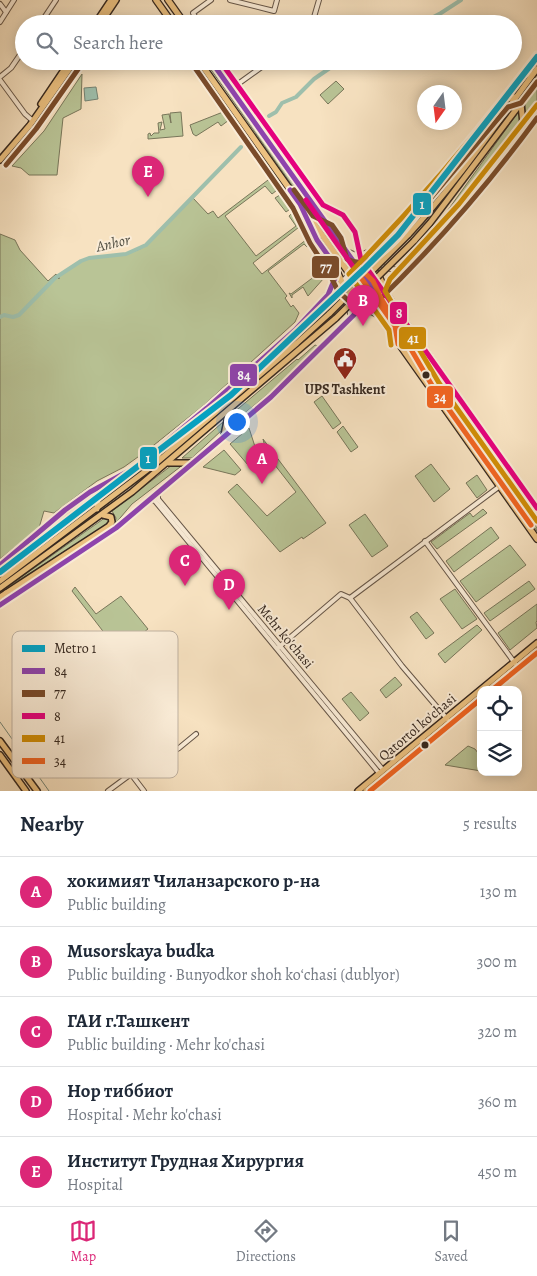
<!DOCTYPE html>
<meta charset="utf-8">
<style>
:root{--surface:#fff;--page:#f2f2f3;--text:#1f2937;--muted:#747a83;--line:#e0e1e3;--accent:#db2777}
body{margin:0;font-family:Alegreya,serif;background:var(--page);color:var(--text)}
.controls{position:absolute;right:15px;bottom:15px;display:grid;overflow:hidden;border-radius:10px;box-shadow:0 2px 12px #0003}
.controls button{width:45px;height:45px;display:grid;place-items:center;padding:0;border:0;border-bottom:1px solid var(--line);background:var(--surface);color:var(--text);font:25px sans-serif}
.compass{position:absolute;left:417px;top:85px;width:45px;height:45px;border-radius:50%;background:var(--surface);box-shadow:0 2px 12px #0003;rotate:194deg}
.you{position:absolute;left:236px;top:421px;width:18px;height:18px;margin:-12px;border:4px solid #fff;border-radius:50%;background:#1a73e8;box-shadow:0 0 0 8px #1a73e833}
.badge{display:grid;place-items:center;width:32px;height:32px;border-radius:50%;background:var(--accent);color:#fff;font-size:16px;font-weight:700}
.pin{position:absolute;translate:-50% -41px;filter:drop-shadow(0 1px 2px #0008)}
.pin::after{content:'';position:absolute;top:26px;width:18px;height:15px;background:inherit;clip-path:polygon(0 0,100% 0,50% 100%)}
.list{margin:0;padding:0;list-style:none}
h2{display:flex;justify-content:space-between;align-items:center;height:65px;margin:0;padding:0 20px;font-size:21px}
h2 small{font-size:16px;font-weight:400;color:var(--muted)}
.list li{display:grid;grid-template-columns:32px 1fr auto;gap:15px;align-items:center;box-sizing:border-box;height:70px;padding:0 20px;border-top:1px solid var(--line)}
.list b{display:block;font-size:19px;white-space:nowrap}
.list p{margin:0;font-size:16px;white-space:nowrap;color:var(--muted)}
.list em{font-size:16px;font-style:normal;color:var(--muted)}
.icon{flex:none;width:28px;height:28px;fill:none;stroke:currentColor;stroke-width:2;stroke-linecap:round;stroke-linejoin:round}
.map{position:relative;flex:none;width:537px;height:791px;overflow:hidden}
.search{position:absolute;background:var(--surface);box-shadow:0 2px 12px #0003;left:15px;right:15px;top:15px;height:55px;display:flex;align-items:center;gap:12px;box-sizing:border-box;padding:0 18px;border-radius:28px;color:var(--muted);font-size:19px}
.sheet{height:415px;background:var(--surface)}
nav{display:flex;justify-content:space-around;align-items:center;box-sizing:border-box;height:70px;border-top:1px solid var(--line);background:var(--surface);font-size:14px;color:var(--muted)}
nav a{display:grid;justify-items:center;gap:2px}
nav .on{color:var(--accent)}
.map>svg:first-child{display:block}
.green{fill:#b9c496;stroke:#78765a}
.water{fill:#9ebfac;stroke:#748374}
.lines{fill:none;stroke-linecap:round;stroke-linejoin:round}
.stream{stroke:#748374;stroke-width:1}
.canal{stroke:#9ebfac;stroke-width:4}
.minor-casing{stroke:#665648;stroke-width:6}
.major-casing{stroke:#36281f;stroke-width:8}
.highway-casing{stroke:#36281f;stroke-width:8}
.minor{stroke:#faecd7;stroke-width:4}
.major{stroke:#ecc180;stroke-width:5}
.highway{stroke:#ecc180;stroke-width:5.5}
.major-bridge-casing{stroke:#36281f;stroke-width:8;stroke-linecap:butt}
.major-bridge{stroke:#ecc180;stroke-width:5}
.bus-1-casing{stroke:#faecd7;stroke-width:9}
.bus-2-casing{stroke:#faecd7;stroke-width:9}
.bus-3-casing{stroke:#faecd7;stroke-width:9}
.bus-4-casing{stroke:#faecd7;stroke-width:9}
.bus-5-casing{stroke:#faecd7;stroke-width:9}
.bus-1{stroke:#8e44ad;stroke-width:5}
.bus-2{stroke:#7a4b2a;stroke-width:5}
.bus-3{stroke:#e5007d;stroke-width:5}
.bus-4{stroke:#d08d06;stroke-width:5}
.bus-5{stroke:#f26522;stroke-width:5}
.metro-1-casing{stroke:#faecd7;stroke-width:10}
.metro-1{stroke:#03a3c5;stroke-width:6}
.bus-dot{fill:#36281f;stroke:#faecd7;stroke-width:2}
.labels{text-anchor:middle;stroke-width:4;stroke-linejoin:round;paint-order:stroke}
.poi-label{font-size:14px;font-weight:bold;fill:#36281f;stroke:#faecd7}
.street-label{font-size:14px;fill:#36281f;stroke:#faecd7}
.water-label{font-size:15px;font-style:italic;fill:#504e42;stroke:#faecd7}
.key{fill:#faecd7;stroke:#bfb1a0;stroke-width:1}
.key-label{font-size:14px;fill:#36281f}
.line-badge{stroke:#faecd7;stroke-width:2}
.badge-label{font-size:14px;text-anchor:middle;font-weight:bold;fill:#fff}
</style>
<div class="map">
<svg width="537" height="791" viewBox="0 0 537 791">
<rect width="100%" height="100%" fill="#f7e2c1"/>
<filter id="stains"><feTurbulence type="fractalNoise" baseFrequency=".004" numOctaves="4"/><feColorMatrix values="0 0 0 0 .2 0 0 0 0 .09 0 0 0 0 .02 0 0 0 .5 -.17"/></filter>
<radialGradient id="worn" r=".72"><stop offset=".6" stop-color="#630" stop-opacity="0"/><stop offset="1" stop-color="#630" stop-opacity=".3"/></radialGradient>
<!-- green -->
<g class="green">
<path d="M 205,61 L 207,61 L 298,190 L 296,191 Z"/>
<path d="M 82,74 L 81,109 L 63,118 L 57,175 L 29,175 L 21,168 L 12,166 L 44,131 Z"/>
<path d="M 336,81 L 344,89 L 328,104 L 320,95 Z"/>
<path d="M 537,88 L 537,102 L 526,119 L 525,104 Z"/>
<path d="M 509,102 L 435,196 L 430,192 L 504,103 Z"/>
<path d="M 519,111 L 520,124 L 450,211 L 448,210 Z"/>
<path d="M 181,112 L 183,136 L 148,139 L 148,134 L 150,133 L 151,136 L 154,133 L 159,133 L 158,123 L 162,122 L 160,130 L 165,129 L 162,115 L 169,114 L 171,123 L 170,113 Z"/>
<path d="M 223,112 L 229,120 L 221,126 L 218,122 L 196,136 L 193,134 L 190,125 Z"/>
<path d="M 272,177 L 275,178 L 281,187 L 272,194 L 265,186 L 225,216 L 256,256 L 296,226 L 289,216 L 296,210 L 303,224 L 253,263 L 262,274 L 311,236 L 315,241 L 307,247 L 304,244 L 268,271 L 287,296 L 285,298 L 291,307 L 293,305 L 299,313 L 295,322 L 204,405 L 149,449 L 124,467 L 97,481 L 54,513 L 44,511 L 39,528 L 0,559 L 0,234 L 15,240 L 20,250 L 48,281 L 56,274 L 59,279 L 59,276 L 85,259 L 126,254 L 140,249 L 155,237 L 193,198 L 208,214 L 213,211 L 218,218 Z"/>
<path d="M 283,193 L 293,207 L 286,212 L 275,198 Z"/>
<path d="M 303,197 L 346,258 L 344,259 L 301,199 Z"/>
<path d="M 323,253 L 332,269 L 308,296 L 303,287 L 292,295 L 292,298 L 289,293 L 291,294 L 323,270 L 316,259 Z"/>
<path d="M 404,314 L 537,503 L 537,510 L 423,348 Z"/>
<path d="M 385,317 L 406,342 L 537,528 L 537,531 Z"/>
<path d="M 296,330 L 298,335 C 285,346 228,402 216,402 Z"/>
<path d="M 315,345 L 318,346 L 268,394 L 228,427 L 230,416 L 233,413 L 297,359 L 298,360 Z"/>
<path d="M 322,396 L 341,423 L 333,429 L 314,402 Z"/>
<path d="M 212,410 L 164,450 L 163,447 L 206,411 Z"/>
<path d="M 223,422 L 222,430 L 192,458 L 182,458 Z"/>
<path d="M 343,426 L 358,447 L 351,452 L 337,432 Z"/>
<path d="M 249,428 L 258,456 L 248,465 L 230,444 Z"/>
<path d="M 263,439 L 326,523 L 303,539 L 302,537 L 280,552 L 228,492 L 237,484 L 267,516 L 296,492 L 267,455 Z"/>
<path d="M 224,450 L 241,470 L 235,475 L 203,467 Z"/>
<path d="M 155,454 L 153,458 L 103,499 L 99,494 L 94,493 L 129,474 Z"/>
<path d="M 184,464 L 132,504 L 115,524 L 116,518 L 112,511 L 172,465 Z"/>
<path d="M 431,464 L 450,489 L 434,502 L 415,476 Z"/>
<path d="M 477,475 L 487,490 L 477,498 L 466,483 Z"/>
<path d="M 93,499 L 95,499 L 97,504 L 85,514 L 0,576 L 62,522 Z"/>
<path d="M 483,509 L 487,513 L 437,549 L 431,542 L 470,513 L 473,517 Z"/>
<path d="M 365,514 L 388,546 L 372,557 L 349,525 Z"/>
<path d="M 106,517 L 109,517 L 110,521 L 97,531 L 6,588 Z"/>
<path d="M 491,527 L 499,538 L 454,572 L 446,561 Z"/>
<path d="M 510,545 L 526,565 L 476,602 L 460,581 Z"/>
<path d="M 529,581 L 535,589 L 490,621 L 484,613 Z"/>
<path d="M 75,587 L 96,614 L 121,596 L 148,629 L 119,652 L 72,591 Z"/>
<path d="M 455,589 L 477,619 L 462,629 L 440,599 Z"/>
<path d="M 537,604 L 537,621 L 536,622 L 537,628 L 510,650 L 498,633 Z"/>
<path d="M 417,612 L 434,633 L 426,639 L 410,617 Z"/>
<path d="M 477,625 L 482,630 L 445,663 L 438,654 Z"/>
<path d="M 395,677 L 402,685 L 386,698 L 380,690 Z"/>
<path d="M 351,692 L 369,713 L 360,721 L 342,699 Z"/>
<path d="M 468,746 L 475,749 L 481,757 L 481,771 L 445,765 Z"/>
</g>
<!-- water -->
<path class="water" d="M 96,87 L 98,99 L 85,101 L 84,88 Z"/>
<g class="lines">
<!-- stream -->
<path class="stream" d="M 0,722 L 49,791"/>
<!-- canal -->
<g class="canal">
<path d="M 420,24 L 441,13 L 461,0"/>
<path d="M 269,116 L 276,112 L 282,103 L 296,97 L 314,79 L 340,61"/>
<path d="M 0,317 L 4,315 L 13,317 L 19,315 L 55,278 L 81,261 L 89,258 L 126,254 L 146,245 L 241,147"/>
</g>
<!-- minor casing -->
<g class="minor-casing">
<g id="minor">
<path d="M 230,0 L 274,11 L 277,0"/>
<path d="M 0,4 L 6,12"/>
<path d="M 0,22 L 14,0"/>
<path d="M 40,24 L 56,0"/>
<path d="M 199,24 L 193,13 L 211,0"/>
<path d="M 312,24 L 319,0"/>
<path d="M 0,77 L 11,68 L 24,49"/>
<path d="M 0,80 L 25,114 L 33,121"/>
<path d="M 231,89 L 270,61"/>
<path d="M 376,247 C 374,261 383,271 398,269"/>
<path d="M 347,251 L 358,256 L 370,251"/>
<path d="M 390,279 L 459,204 L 537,105"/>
<path d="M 327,298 C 340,295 352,305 350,319"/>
<path d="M 358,312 L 367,310 L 377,315"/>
<path d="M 158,491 L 158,499 L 383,770"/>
<path d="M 149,499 L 155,501 L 379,773"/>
<path d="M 425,541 L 517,666"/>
<path d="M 0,565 L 65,510 L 90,492 L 136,467 L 238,382 L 296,329 L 400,222 L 452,163 L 504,100 L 537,55"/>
<path d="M 350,598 L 500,486"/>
<path d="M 0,605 L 116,528 L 271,397 L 383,286"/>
<path d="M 279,647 L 341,594 L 350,598 L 402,666 L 448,720"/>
<path d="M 131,774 L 144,791"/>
<path d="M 108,791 L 131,774 L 153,764 L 179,748 L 196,734"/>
</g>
</g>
<!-- major casing -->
<g class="major-casing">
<g id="major">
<path d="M 95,24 L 111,0"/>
<path d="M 100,24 L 116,0"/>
<path d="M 530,65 L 530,77"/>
<path d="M 504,100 L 515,97"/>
<path d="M 41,104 L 70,61"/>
<path d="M 521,104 L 523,124"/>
<path d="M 0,160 L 30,125 L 75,61"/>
<path d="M 408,235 C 456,184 495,125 537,69"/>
<path d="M 414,241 L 430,223 L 537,82"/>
<path d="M 207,408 L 221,406"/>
<path d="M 224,435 L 229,411"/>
<path d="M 156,462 L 161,446"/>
<path d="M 168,463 L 192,463"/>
<path d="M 0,571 L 89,499 L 94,498 L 98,500 L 97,509"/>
<path d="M 0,581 L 155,464 L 297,343 L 330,313"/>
<path d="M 0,588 L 132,492 L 336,318"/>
<path d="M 6,593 L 6,597 L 10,598"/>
<path d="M 0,597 L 109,526 L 112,522 L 111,517 L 103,515"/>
<path d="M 488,690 L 537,650"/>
<path d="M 0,741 L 37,791"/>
<path d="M 0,755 L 26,791"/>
<path d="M 358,791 L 537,643"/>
<path d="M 366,791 L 481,696"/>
</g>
</g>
<!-- highway casing -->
<g class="highway-casing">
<g id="highway">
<path d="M 156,0 L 173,24"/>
<path d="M 168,0 L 185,24"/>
<path d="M 199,61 L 537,539"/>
<path d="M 211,61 L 537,521"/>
<path d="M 308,220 L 317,240 L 335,267 L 344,287 L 355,297 L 368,301"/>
<path d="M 357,266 L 369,267 L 379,276 L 387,294 L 421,352"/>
<path d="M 385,291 L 390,279"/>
<path d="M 328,295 L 334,282 L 334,271"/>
</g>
</g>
<!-- minor -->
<use href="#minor" class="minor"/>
<!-- major -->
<use href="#major" class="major"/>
<!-- highway -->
<use href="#highway" class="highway"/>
<!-- major-bridge casing -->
<g class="major-bridge-casing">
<g id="major-bridge">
<path d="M 330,313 L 408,235"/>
<path d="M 336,318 L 414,241"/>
</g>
</g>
<!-- major-bridge -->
<use href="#major-bridge" class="major-bridge"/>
<!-- bus-1 casing -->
<g class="bus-1-casing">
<g id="bus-1">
<path d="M 0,565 L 65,510 L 90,492 L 136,467 L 207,408 L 296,329 L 328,295 L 335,278 L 332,261 L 317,240 L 300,204 L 290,190"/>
<path d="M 0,605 L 116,528 L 271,397 L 376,293 L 211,61"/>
</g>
</g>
<!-- bus-2 casing -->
<g class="bus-2-casing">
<g id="bus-2">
<path d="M 193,65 L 293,208 L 310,243 L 328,271 L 338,291 L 352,304 L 367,308 L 373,306 C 433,248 488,185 537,118"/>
<path d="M 6,165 L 36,129 L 81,65"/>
<path d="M 294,190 L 313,216 L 332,225 L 341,238 L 347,259 C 366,270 384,251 397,238 L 508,107 L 521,103 L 537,82"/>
</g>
</g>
<!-- bus-3 casing -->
<g class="bus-3-casing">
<g id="bus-3">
<path d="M 220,61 L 323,205 L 343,215 L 355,232 L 361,260 L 537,508"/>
<path d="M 306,200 L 361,278"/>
</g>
</g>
<!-- bus-4 casing -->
<g class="bus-4-casing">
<g id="bus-4">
<path d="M 537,105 L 459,204 L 390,279 L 385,291 L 439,383 L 537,521"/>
<path d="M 391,345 L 389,330 L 349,274 C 416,205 479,132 537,55"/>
</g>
</g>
<!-- bus-5 casing -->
<g class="bus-5-casing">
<g id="bus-5">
<path d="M 398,344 L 395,326 L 359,275 L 360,274 L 366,274 L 373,281 L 381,298 L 433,387 L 531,525"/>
<path d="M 492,690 L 537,653"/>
<path d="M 370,791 L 481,699"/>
</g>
</g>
<!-- bus-1 -->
<use href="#bus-1" class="bus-1"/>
<!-- bus-2 -->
<use href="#bus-2" class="bus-2"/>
<!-- bus-3 -->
<use href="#bus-3" class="bus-3"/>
<!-- bus-4 -->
<use href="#bus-4" class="bus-4"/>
<!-- bus-5 -->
<use href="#bus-5" class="bus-5"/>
<!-- metro-1 casing -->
<g class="metro-1-casing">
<path id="metro-1" d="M 0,572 L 231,395 L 364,269 L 398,235 L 537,57"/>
</g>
<!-- metro-1 -->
<use href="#metro-1" class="metro-1"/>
</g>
<!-- icons -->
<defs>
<g id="civic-pin" transform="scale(1.25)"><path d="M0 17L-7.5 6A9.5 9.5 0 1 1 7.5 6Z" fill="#8f2418" stroke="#faecd7"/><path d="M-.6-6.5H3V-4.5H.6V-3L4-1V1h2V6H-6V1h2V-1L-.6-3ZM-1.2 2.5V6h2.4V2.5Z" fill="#fff"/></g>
</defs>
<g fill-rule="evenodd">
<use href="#civic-pin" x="345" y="359"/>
</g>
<!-- markers -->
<g class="bus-dot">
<circle cx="426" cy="375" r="4.5"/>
<circle cx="425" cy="745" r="4.5"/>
</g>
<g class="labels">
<!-- poi labels -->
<g class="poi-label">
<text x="345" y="394">UPS Tashkent</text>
</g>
<!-- street labels -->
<g class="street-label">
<text transform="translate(286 636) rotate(50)" y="5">Mehr ko'chasi</text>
<text transform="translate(417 727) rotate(-40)" y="5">Qatortol ko'chasi</text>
</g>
<!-- water labels -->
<g class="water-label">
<text transform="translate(113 243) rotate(-13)" y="5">Anhor</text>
</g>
</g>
<!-- legend -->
<rect x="12" y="631" width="166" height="147" rx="8" class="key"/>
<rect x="22" y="645" width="23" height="7" fill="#03a3c5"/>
<rect x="22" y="668" width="23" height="6" fill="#8e44ad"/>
<rect x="22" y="690" width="23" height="7" fill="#7a4b2a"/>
<rect x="22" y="713" width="23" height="6" fill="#e5007d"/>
<rect x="22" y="735" width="23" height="7" fill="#d08d06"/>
<rect x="22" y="758" width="23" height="6" fill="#f26522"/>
<g class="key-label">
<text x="54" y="653">Metro 1</text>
<text x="54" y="676">84</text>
<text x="54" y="698">77</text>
<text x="54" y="721">8</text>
<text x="54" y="743">41</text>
<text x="54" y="766">34</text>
</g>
<g class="line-badge">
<rect x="412" y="192" width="20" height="24" rx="5" fill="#03a3c5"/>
<rect x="311" y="255" width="29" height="24" rx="5" fill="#7a4b2a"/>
<rect x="389" y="301" width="19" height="24" rx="5" fill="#e5007d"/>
<rect x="398" y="326" width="29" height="24" rx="5" fill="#d08d06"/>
<rect x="229" y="363" width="29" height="24" rx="5" fill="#8e44ad"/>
<rect x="426" y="385" width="28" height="24" rx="5" fill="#f26522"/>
<rect x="139" y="446" width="19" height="24" rx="5" fill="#03a3c5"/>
</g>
<g class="badge-label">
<text x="422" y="209">1</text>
<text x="326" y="272">77</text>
<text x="399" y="318">8</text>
<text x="413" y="343">41</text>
<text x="244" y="380">84</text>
<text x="440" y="402">34</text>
<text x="148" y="463">1</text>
</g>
<rect width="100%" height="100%" filter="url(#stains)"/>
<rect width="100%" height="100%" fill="url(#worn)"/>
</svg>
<div class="controls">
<button><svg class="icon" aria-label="locate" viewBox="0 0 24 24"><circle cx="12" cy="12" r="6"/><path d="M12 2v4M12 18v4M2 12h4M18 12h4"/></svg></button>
<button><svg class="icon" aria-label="layers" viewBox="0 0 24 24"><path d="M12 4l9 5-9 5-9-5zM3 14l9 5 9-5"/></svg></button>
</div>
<svg class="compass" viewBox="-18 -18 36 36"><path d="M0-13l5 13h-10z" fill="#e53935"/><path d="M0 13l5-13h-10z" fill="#747a83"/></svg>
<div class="you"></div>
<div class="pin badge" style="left:262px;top:484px">A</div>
<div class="pin badge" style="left:363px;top:326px">B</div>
<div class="pin badge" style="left:185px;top:586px">C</div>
<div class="pin badge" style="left:229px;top:610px">D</div>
<div class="pin badge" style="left:148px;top:197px">E</div>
<div class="search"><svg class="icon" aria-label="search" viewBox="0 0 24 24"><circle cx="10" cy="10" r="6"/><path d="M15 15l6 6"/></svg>Search here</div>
</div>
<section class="sheet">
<h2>Nearby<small>5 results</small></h2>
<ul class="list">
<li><span class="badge">A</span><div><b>хокимият Чиланзарского р-на</b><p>Public building</p></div><em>130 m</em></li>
<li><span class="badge">B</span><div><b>Musorskaya budka</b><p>Public building · Bunyodkor shoh koʻchasi (dublyor)</p></div><em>300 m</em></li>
<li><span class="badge">C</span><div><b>ГАИ г.Ташкент</b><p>Public building · Mehr ko'chasi</p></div><em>320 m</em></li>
<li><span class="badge">D</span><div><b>Нор тиббиот</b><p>Hospital · Mehr ko'chasi</p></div><em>360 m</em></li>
<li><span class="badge">E</span><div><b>Институт Грудная Хирургия</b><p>Hospital</p></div><em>450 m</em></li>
</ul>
</section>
<nav>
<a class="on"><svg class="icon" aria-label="map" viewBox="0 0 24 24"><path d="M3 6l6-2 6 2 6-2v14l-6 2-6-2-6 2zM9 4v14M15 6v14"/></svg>Map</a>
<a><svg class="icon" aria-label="directions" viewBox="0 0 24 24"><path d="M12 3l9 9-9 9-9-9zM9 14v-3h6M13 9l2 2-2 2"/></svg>Directions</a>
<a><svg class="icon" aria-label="saved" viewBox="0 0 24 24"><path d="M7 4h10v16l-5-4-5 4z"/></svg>Saved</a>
</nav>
